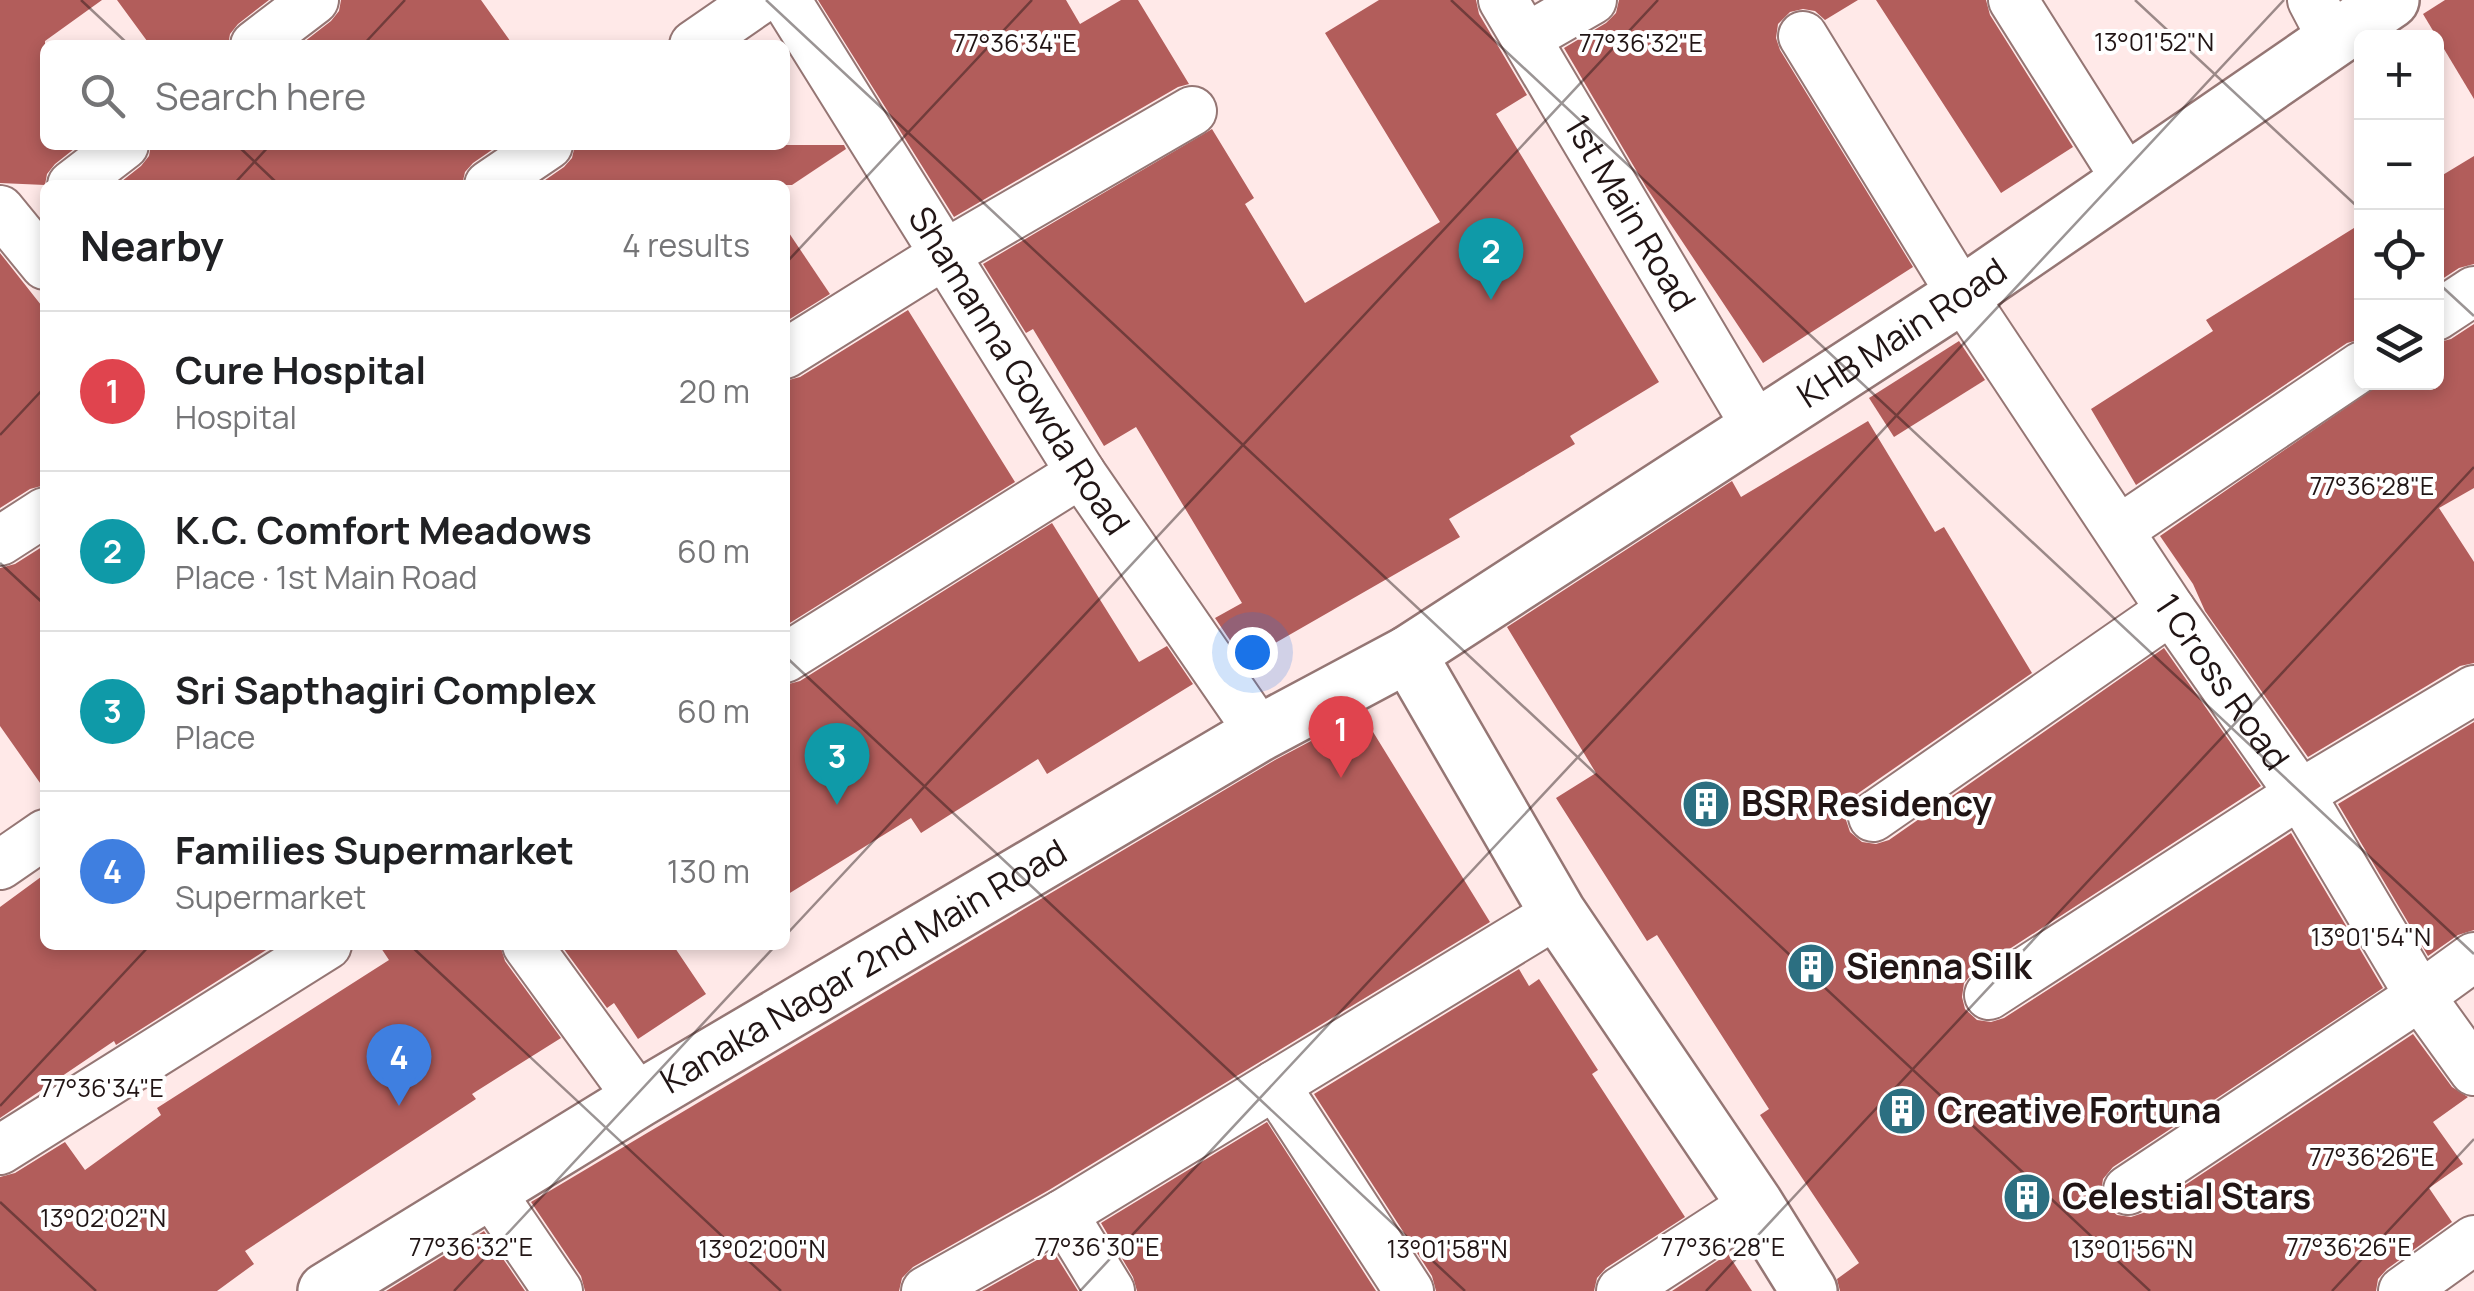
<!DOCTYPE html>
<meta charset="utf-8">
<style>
:root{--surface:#fff;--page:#f2f2f2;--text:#202124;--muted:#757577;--line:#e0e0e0;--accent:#d93025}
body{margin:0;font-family:Manrope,sans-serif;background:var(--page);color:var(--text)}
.controls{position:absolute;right:30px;top:30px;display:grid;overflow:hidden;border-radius:15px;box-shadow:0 5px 15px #0003}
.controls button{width:90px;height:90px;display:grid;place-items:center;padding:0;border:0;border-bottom:2px solid var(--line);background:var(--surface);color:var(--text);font:50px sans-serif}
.you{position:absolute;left:1252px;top:652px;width:35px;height:35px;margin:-25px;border:8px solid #fff;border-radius:50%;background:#1a73e8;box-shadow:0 0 0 15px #1a73e833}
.badge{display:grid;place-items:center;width:65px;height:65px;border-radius:50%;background:var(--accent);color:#fff;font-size:32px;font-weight:700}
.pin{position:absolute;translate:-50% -82px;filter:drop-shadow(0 2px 5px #0008)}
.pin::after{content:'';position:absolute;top:52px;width:35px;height:30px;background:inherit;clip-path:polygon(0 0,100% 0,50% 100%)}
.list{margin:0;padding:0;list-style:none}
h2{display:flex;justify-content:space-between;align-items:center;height:130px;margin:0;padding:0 40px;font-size:42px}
h2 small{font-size:32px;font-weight:400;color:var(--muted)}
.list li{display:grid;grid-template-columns:65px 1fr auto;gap:30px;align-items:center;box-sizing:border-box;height:160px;padding:0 40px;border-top:2px solid var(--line)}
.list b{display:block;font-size:38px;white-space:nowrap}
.list p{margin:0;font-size:32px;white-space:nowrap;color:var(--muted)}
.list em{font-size:32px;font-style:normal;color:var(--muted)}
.icon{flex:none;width:55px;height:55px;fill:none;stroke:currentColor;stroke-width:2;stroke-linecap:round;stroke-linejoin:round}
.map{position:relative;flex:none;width:2474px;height:1291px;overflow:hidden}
.search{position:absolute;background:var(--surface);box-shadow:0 5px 15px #0003;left:40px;top:40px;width:750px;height:110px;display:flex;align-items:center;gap:25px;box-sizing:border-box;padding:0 35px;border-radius:15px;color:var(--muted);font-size:38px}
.panel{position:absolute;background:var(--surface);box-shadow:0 5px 15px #0003;left:40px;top:180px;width:750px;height:770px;border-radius:15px}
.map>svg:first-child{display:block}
.building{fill:#b25d5b}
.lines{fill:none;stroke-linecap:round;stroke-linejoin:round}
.street-casing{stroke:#957674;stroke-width:52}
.secondary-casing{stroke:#957674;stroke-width:60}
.street{stroke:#fff;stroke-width:48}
.secondary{stroke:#fff;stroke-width:55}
.ticks{fill:none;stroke:#211515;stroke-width:2.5;stroke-opacity:0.45}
.labels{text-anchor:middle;stroke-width:8;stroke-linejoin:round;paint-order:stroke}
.street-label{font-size:35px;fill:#211515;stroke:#fff}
.poi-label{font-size:35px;font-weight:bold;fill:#211515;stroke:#fff;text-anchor:start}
.ticks-label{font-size:25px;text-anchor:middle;fill:#211515;stroke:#fff;stroke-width:8;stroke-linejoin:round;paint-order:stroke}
</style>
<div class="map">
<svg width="2474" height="1291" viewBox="0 0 2474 1291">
<rect width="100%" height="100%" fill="#ffe9e8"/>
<!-- building -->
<g class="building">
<path d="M 0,0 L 102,0 L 45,41 L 45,145 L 79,145 L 55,164 L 47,174 L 45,185 L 0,183 Z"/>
<path d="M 117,0 L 269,0 L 238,24 L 230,34 L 228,45 L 150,45 Z"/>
<path d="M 341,0 L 481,0 L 513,45 L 300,45 L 331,21 L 339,11 Z"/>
<path d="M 818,0 L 1066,0 L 1080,24 L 1121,0 L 1138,0 L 1189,84 L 1178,87 L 954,217 Z"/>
<path d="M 1379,0 L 1476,0 L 1479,14 L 1527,95 L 1496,114 L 1659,382 L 1570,436 L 1575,444 L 1449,519 L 1460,537 L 1244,661 L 1215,618 L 1242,603 L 1136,427 L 1104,446 L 1033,329 L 1026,333 L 983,264 L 1212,129 L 1254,198 L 1245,204 L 1305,303 L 1440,222 L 1325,33 Z"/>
<path d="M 1619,0 L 1858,0 L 1825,20 L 1815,11 L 1803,9 L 1790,12 L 1778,24 L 1776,38 L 1780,50 L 1913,267 L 1763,363 L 1646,187 L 1564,48 L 1606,23 L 1616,13 Z"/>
<path d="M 1876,0 L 1986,0 L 1990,15 L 2073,147 L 2001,193 Z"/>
<path d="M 2445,0 L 2474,0 L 2474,99 L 2423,14 Z"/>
<path d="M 151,145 L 499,145 L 473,163 L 465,172 L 462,185 L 117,185 L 141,166 L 149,156 Z"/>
<path d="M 575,145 L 844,145 L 846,149 L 792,185 L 538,185 L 564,167 L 572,158 Z"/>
<path d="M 2474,156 L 2474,264 L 2459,268 L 2436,283 L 2436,179 Z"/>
<path d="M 2362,223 L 2362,339 L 2347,343 L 2136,485 L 2091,409 L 2213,331 L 2206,320 Z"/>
<path d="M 785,227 L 830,294 L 785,322 Z"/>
<path d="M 0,253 L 45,310 L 45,485 L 30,489 L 0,508 Z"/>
<path d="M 908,310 L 1015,482 L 785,626 L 785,381 L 800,377 Z"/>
<path d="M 2474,324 L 2474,488 L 2439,508 L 2474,562 L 2474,663 L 2460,666 L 2308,757 L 2205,611 L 2193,584 L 2160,536 L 2383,382 L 2436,382 L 2436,343 L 2451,339 Z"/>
<path d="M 1959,341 L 1985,380 L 1894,437 L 1869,398 Z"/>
<path d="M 1868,421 L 1935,532 L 1944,527 L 2032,673 L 1857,794 L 1848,806 L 1846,820 L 1850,832 L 1862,842 L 1876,844 L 1889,840 L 2164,648 L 2261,786 L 1974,972 L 1964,983 L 1962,997 L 1965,1009 L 1977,1020 L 1991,1022 L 2004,1018 L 2291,833 L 2383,988 L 2113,1167 L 2103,1179 L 2101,1193 L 2106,1206 L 2117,1215 L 2131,1217 L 2143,1213 L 2413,1034 L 2452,1087 L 2468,1097 L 2433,1122 L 2463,1164 L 2429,1188 L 2452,1222 L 2387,1269 L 2378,1279 L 2376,1291 L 1840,1291 L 1837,1279 L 1859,1263 L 1760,1115 L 1769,1109 L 1657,935 L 1647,941 L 1556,798 L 1596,773 L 1507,627 L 1732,481 L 1741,497 Z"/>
<path d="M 1052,523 L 1139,662 L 1167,646 L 1193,684 L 1047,774 L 1038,759 L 921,833 L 911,818 L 785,896 L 785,685 L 800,681 Z"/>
<path d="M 45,545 L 45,790 L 0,726 L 0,568 L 15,564 Z"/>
<path d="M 1362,714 L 1490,922 L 1049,1190 L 913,1267 L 902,1278 L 899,1291 L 585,1291 L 581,1276 L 531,1202 L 1275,760 Z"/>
<path d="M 2474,722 L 2474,930 L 2458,935 L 2428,956 L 2338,804 Z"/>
<path d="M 45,874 L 45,945 L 274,945 L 116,1045 L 114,1041 L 0,1118 L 0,907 Z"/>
<path d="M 379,945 L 500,945 L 505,961 L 561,1038 L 472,1094 L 476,1099 L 245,1251 L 254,1264 L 217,1291 L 0,1291 L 0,1177 L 15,1173 L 65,1142 L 85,1170 L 161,1115 L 157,1108 L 389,960 Z"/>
<path d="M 561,945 L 673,945 L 706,994 L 638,1039 L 614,1003 L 607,1008 Z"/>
<path d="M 1519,969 L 1529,986 L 1539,979 L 1598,1070 L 1592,1074 L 1685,1217 L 1606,1268 L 1597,1278 L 1594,1291 L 1436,1291 L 1432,1276 L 1314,1094 Z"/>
<path d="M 1267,1122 L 1376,1291 L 1137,1291 L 1133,1277 L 1101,1223 Z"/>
<path d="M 484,1231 L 525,1291 L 386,1291 Z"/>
<path d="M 1053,1251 L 1078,1291 L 982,1291 Z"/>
<path d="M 1728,1254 L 1752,1291 L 1672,1291 Z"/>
</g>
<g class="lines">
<!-- street casing -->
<g class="street-casing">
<g id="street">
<path id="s1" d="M 786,0 L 1081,473 L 1260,733"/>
<path id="s2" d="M 1503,0 L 1756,426"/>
<path d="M 2013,0 L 2128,182"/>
<path d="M 2312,0 L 2333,40"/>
<path id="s3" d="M 1803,36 L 1962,295 L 2171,610 L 2300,794 L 2420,996 L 2474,1071"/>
<path d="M 1526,38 L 1592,0"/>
<path d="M 255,45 L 314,0"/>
<path d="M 694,45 L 759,0"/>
<path d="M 72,185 L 124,145"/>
<path d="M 489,185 L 548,145"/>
<path d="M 0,210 L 45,265"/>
<path d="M 2436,316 L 2474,291"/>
<path d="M 785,354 L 947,253 L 1192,111"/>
<path d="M 2119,530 L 2362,366"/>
<path d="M 0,541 L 45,512"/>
<path d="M 785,658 L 1081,473"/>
<path d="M 1873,817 L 2171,610"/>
<path d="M 0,865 L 45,834"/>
<path d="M 527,945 L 639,1099"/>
<path d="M 1989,995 L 2300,794 L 2474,690"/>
<path d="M 1275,1085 L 1409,1291"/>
<path d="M 0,1150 L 327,945"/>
<path d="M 2128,1190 L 2420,996 L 2474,957"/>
<path d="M 490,1191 L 558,1291"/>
<path d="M 1063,1214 L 1110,1291"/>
<path d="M 926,1291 L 1063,1214 L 1558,913"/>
<path d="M 1621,1291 L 1755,1204"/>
<path d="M 2403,1291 L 2474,1240"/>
</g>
</g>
<!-- secondary casing -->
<g class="secondary-casing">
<g id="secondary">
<path d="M 1408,654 L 1558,913 L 1755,1204 L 1809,1291"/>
<path id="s4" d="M 326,1291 L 639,1099 L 1260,733 L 1408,654 L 1962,295 L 2391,0"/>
</g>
</g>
<!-- street -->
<use href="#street" class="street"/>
<!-- secondary -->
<use href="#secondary" class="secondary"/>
</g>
<!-- ticks -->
<path class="ticks" d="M 81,0 L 129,45M 766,0 L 2150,1291M 1451,0 L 2474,954M 2135,0 L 2362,211M 363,45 L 405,0M 237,145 L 279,185M 233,185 L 270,145M 785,264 L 1032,0M 2436,281 L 2474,316M 0,435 L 45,387M 0,563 L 45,605M 785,656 L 1465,1291M 785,936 L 1658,0M 410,945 L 781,1291M 0,1106 L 150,945M 0,1202 L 96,1291M 454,1291 L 776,945M 1080,1291 L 2284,0M 1706,1291 L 2474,467M 2332,1291 L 2474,1139"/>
<!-- icons -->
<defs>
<g id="building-disc" transform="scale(2.5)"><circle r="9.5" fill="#2c6f81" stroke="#fff"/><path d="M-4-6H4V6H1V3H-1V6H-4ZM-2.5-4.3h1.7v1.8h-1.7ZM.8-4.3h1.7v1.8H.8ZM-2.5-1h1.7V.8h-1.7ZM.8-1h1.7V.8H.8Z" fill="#fff"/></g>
</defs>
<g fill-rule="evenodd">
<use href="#building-disc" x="1706" y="804"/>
<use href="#building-disc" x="1811" y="967"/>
<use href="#building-disc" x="1902" y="1111"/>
<use href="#building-disc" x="2027" y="1197"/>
</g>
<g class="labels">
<!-- street labels -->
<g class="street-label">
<text dy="12" stroke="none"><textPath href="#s2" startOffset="248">1st Main Road</textPath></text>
<text dy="12" stroke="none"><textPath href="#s4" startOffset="1845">KHB Main Road</textPath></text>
<text dy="12" stroke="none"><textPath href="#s1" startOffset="438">Shamanna Gowda Road</textPath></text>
<text dy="12" stroke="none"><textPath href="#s3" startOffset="770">1 Cross Road</textPath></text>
<text dy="12" stroke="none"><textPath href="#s4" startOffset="628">Kanaka Nagar 2nd Main Road</textPath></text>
</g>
<!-- poi labels -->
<g class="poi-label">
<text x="1741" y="816">BSR Residency</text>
<text x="1846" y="979">Sienna Silk</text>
<text x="1937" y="1123">Creative Fortuna</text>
<text x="2062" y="1209">Celestial Stars</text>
</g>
</g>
<g class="ticks-label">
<text x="2154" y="51">13°01'52"N</text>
<text x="1015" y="52">77°36'34"E</text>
<text x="1641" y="52">77°36'32"E</text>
<text x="2372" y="495">77°36'28"E</text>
<text x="2371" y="946">13°01'54"N</text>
<text x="102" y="1097">77°36'34"E</text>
<text x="2372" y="1166">77°36'26"E</text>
<text x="103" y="1227">13°02'02"N</text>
<text x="471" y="1256">77°36'32"E</text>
<text x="1097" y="1256">77°36'30"E</text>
<text x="1723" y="1256">77°36'28"E</text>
<text x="2349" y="1256">77°36'26"E</text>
<text x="762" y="1258">13°02'00"N</text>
<text x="1447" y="1258">13°01'58"N</text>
<text x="2132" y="1258">13°01'56"N</text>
</g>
</svg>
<div class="controls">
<button>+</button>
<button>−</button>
<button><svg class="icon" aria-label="locate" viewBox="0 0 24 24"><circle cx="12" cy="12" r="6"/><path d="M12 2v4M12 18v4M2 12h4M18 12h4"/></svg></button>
<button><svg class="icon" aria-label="layers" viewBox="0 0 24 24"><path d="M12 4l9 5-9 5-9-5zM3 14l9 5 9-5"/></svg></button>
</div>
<div class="you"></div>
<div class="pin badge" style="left:1341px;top:778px;background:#e0444e">1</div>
<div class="pin badge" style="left:1491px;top:300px;background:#0f9aa8">2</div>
<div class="pin badge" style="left:837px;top:805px;background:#0f9aa8">3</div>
<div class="pin badge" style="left:399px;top:1106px;background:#3f7fe0">4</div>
<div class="search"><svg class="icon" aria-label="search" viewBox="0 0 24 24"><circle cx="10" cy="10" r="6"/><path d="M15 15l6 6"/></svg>Search here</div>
<section class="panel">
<h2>Nearby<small>4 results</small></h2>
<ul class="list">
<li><span class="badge" style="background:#e0444e">1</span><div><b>Cure Hospital</b><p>Hospital</p></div><em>20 m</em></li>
<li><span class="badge" style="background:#0f9aa8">2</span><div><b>K.C. Comfort Meadows</b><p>Place · 1st Main Road</p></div><em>60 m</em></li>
<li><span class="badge" style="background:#0f9aa8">3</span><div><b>Sri Sapthagiri Complex</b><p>Place</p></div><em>60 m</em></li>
<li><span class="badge" style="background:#3f7fe0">4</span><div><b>Families Supermarket</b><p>Supermarket</p></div><em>130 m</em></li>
</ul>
</section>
</div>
